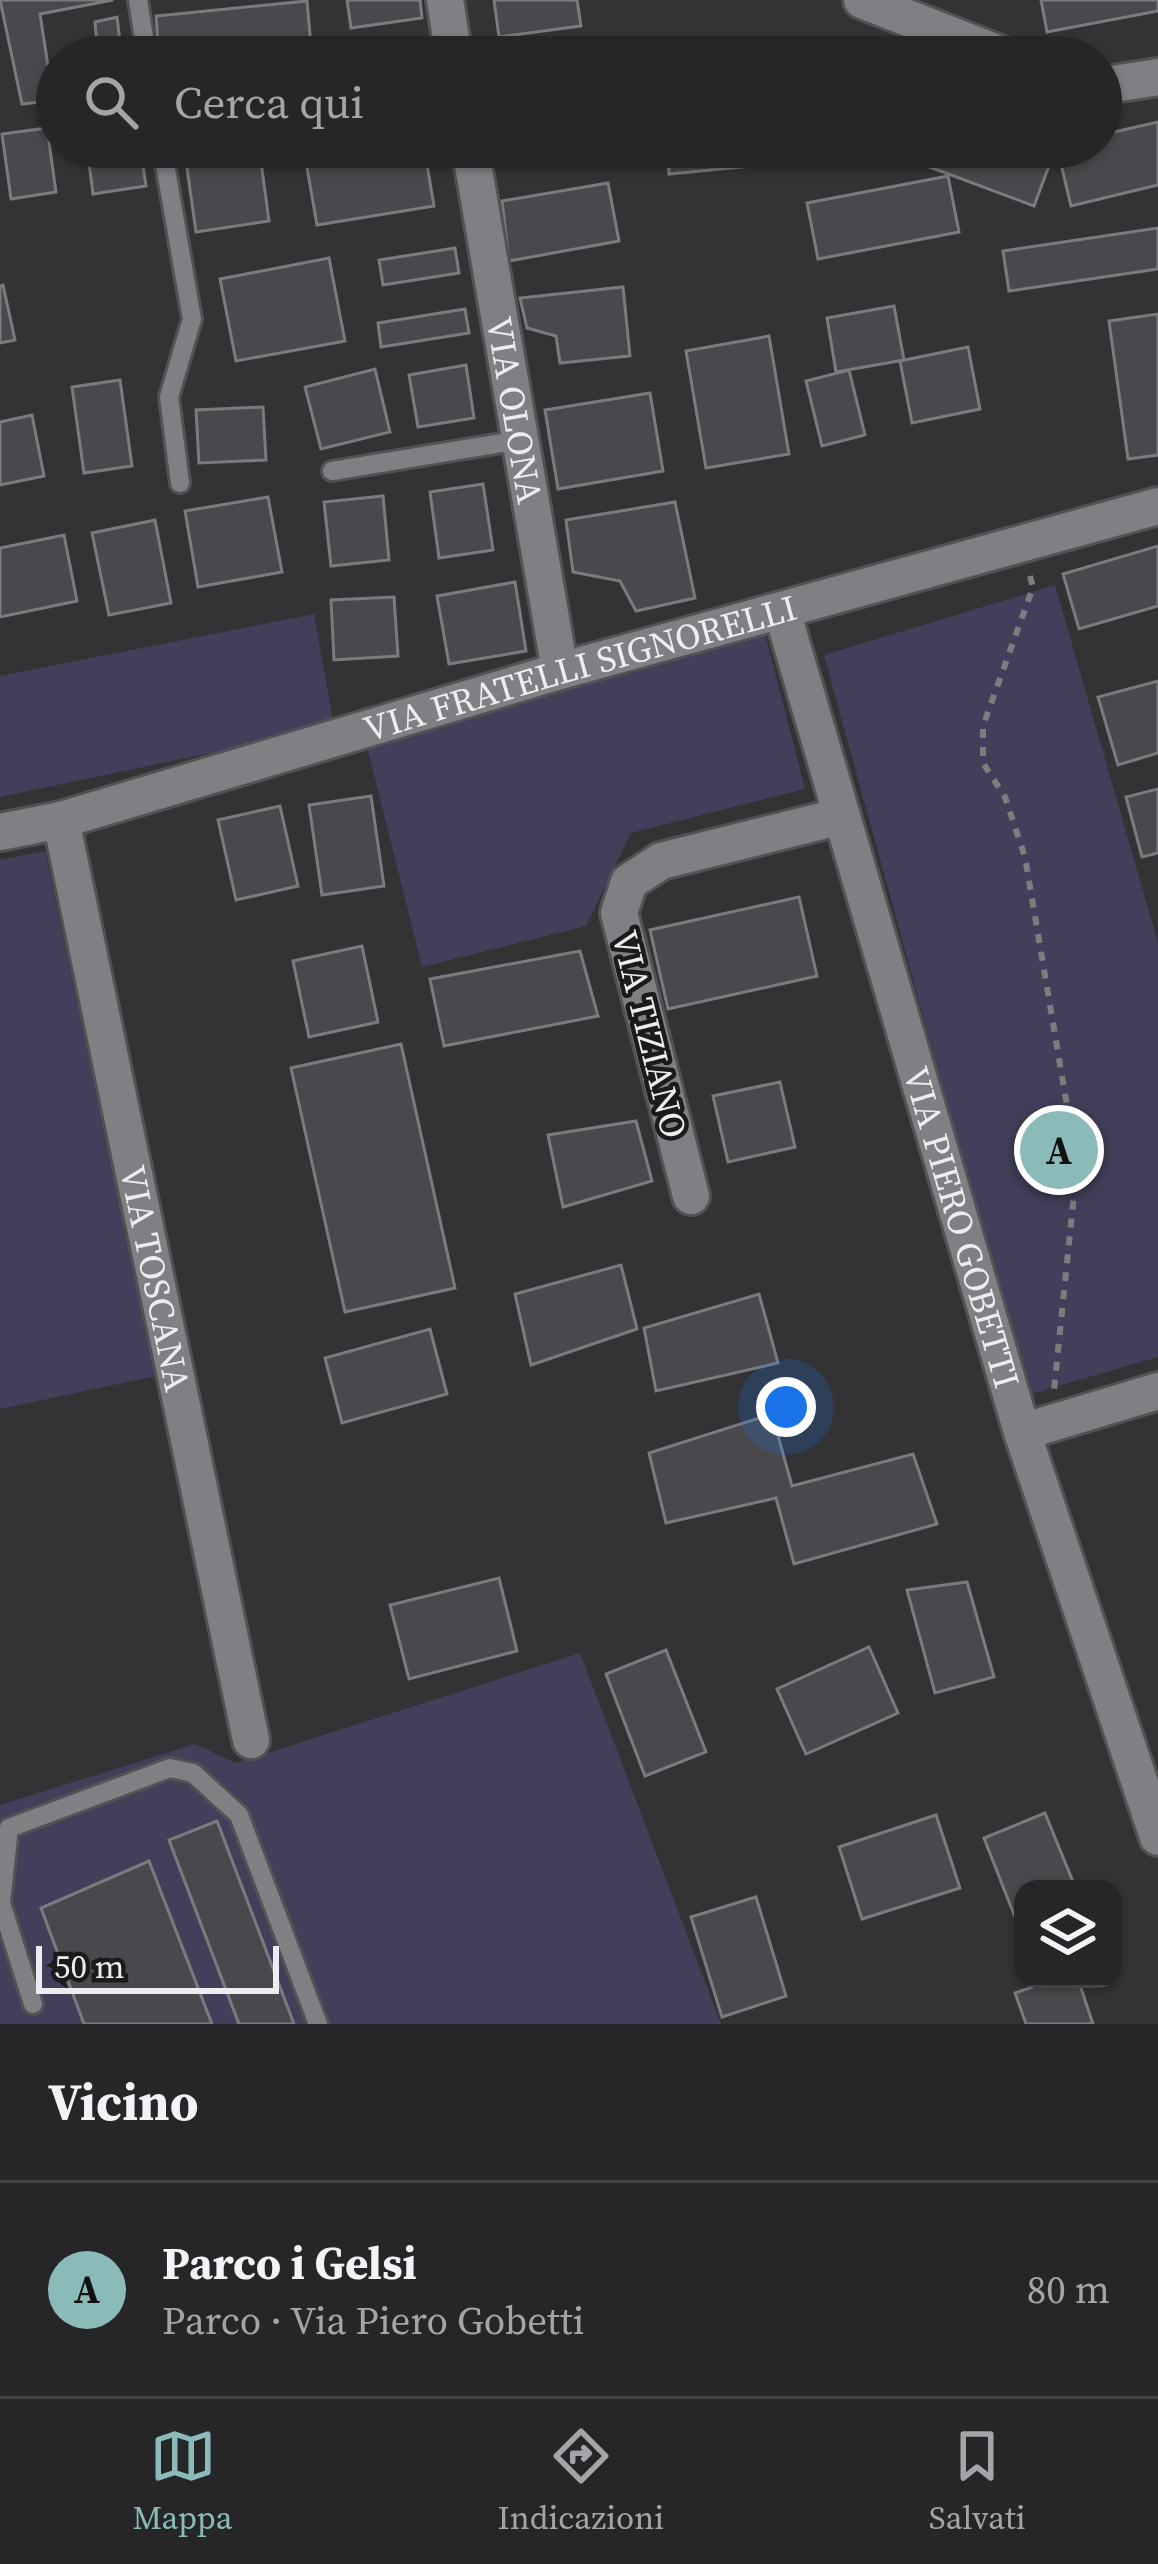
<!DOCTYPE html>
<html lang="it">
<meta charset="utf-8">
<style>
:root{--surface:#262628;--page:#323234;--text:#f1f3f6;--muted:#a4a5a8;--line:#424345;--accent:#8bbbb9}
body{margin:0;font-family:"Source Serif 4",serif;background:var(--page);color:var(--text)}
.controls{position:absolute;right:36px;bottom:36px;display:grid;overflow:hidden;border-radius:24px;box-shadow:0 3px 9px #0004}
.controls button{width:108px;height:108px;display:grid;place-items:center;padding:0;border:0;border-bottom:3px solid var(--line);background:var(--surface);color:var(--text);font:60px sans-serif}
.scale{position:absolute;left:36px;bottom:30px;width:243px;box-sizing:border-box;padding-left:12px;border:6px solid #ededef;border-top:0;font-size:33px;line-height:42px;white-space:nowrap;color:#ededef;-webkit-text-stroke:9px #1b1b1c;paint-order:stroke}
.you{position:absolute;left:786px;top:1407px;width:42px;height:42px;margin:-30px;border:9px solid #fff;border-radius:50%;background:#1a73e8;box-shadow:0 0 0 18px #1a73e833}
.badge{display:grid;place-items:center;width:78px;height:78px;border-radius:50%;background:var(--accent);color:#111;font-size:39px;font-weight:700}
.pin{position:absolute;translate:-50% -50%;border:6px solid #fff;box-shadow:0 3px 12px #0006}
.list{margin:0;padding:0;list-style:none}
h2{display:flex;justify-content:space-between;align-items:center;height:156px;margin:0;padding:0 48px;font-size:51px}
h2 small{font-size:39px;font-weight:400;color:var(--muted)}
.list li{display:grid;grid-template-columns:78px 1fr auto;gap:36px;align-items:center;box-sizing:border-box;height:216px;padding:0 48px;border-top:3px solid var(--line)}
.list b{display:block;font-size:45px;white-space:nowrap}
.list p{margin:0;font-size:39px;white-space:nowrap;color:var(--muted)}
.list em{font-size:39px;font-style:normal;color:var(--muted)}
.icon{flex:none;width:66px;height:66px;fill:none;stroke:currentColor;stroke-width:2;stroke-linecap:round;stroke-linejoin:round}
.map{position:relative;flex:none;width:1158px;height:2024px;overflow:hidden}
.search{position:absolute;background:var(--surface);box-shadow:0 3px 9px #0004;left:36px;right:36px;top:36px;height:132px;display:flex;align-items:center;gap:30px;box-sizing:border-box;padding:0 42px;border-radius:66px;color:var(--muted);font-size:45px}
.sheet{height:372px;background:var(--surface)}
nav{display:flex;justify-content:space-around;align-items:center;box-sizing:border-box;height:168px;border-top:3px solid var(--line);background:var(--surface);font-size:33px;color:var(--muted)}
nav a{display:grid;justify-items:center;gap:6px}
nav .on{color:var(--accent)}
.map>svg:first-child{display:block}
.green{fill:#423f5a}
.building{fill:#49494d;stroke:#7b7b7f;stroke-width:3}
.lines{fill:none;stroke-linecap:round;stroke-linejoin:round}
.service-casing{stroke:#525154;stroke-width:24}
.minor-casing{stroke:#525154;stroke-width:42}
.path{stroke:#7d7d7f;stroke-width:6;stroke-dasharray:9 9;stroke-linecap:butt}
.service{stroke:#807f84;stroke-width:18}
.minor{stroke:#807f84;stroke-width:36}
.labels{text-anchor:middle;stroke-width:9;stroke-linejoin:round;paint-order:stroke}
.street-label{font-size:36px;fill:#ededef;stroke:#1b1b1c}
</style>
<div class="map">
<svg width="1158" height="2024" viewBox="0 0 1158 2024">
<rect width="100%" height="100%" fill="#333336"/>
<!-- green -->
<g class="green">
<path d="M 1055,585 L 1158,943 L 1158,1357 L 1027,1395 L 824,655 Z"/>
<path d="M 314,614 L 334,727 L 0,797 L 0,676 Z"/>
<path d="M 765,634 L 805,789 L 631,833 L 586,926 L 422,967 L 364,735 Z"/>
<path d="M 45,851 L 156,1376 L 0,1409 L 0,860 Z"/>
<path d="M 580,1653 L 721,2024 L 0,2024 L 0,1805 L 195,1744 L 236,1763 Z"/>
</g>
<!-- building -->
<g class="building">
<path d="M 0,0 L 113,0 L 40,14 L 48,66 L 57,65 L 57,100 L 22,104 Z"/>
<path d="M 347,0 L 420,0 L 422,18 L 351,28 Z"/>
<path d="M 494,0 L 577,0 L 581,26 L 499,37 Z"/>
<path d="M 1041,0 L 1158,0 L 1158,11 L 1047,32 Z"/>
<path d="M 307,1 L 312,57 L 159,57 L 156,16 Z"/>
<path d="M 117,17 L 122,57 L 98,57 L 95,22 Z"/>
<path d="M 1158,122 L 1158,185 L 1071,206 L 1057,147 L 1101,147 L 1101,135 Z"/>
<path d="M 47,128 L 56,192 L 11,199 L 2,134 Z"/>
<path d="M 87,147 L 140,147 L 146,186 L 93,194 Z"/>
<path d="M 184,147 L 259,147 L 269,221 L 196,232 Z"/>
<path d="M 364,147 L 424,147 L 434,206 L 317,225 L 305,156 Z"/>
<path d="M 667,147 L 751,147 L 753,166 L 669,174 Z"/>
<path d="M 934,147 L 1056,147 L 1034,206 L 927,166 Z"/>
<path d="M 948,176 L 959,232 L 818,259 L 807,203 Z"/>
<path d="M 608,183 L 619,241 L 509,261 L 502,201 Z"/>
<path d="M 1158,228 L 1158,269 L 1009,291 L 1003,251 Z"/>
<path d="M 455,248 L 459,273 L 383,285 L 379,260 Z"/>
<path d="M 329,258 L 345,341 L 236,361 L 220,279 Z"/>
<path d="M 3,285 L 15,340 L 0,343 L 0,286 Z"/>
<path d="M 623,287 L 630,356 L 560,363 L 556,336 L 527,328 L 520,298 Z"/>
<path d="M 894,306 L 904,360 L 836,372 L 827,318 Z"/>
<path d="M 465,309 L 469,333 L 381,347 L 378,323 Z"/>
<path d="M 1158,314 L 1158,455 L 1128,459 L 1109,321 Z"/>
<path d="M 769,336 L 789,454 L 706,468 L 686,351 Z"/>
<path d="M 968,347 L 980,409 L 912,423 L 900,361 Z"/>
<path d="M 466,365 L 474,418 L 418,427 L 409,375 Z"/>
<path d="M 375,369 L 390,432 L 321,449 L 305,387 Z"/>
<path d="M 849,370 L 865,435 L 822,446 L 806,381 Z"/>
<path d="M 120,380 L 132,466 L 84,473 L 72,387 Z"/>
<path d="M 650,393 L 663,471 L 558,489 L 545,410 Z"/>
<path d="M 263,407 L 266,460 L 199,463 L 196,410 Z"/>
<path d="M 32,415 L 44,476 L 0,485 L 0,422 Z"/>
<path d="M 483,484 L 493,550 L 439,558 L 430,492 Z"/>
<path d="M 383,496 L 389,560 L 331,566 L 324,502 Z"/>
<path d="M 268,497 L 282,572 L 198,587 L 185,511 Z"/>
<path d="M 675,502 L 695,598 L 636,611 L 620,581 L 573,572 L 566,520 Z"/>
<path d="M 155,520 L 171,603 L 109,615 L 92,533 Z"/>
<path d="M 64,535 L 77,601 L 0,617 L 0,548 Z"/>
<path d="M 1158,546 L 1158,606 L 1079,629 L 1063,574 Z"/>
<path d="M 515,582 L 526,651 L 449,664 L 437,596 Z"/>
<path d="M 394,597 L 398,656 L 334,660 L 331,600 Z"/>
<path d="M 1158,681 L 1158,753 L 1118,765 L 1098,697 Z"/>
<path d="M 1158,789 L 1158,853 L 1142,857 L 1126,797 Z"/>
<path d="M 371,796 L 384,886 L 322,895 L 309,805 Z"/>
<path d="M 280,806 L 298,886 L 236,900 L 218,820 Z"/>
<path d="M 799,897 L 817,976 L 668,1009 L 650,930 Z"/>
<path d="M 362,946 L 378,1022 L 309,1037 L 293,961 Z"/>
<path d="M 580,951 L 598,1016 L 444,1046 L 430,979 Z"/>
<path d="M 401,1044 L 455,1288 L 345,1312 L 291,1068 Z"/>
<path d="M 780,1082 L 795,1147 L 728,1162 L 713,1096 Z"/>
<path d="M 636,1121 L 652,1181 L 563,1207 L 548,1135 Z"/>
<path d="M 621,1265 L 637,1329 L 531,1365 L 515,1294 Z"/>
<path d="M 759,1294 L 778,1363 L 656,1391 L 644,1328 Z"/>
<path d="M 430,1329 L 447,1394 L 342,1423 L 325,1358 Z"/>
<path d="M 772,1414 L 792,1486 L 913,1454 L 937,1524 L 794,1564 L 776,1498 L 666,1523 L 649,1453 Z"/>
<path d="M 499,1578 L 517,1651 L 409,1679 L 390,1605 Z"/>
<path d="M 967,1582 L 994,1677 L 935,1693 L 907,1590 Z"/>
<path d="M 869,1647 L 898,1713 L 806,1754 L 777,1689 Z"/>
<path d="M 666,1650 L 706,1752 L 645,1776 L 606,1674 Z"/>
<path d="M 1045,1813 L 1076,1889 L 1023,1889 L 1022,1935 L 984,1838 Z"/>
<path d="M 936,1815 L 960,1888 L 862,1919 L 839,1847 Z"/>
<path d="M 217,1821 L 294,2024 L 239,2024 L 169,1840 Z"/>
<path d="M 149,1861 L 212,2024 L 84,2024 L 41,1908 Z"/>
<path d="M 756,1897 L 786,1996 L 722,2017 L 691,1917 Z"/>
<path d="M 1056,1979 L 1078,1979 L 1093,2024 L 1026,2024 L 1015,1993 Z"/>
</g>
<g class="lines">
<!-- service casing -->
<g class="service-casing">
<g id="service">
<path d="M 138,0 L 147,57"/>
<path d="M 162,147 L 192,319 L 169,397 L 180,483"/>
<path d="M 332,471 L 520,440"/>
<path d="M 33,2004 L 1,1903 L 9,1828 L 170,1768 L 193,1773 L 239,1815 L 318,2024"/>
</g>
</g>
<!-- minor casing -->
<g class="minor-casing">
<g id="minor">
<path d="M 445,0 L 454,57"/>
<path d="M 862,0 L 1007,57"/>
<path d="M 1101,86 L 1158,77"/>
<path id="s1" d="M 470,147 L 560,671"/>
<path id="s2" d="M 782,611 L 1022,1432 L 1158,1837"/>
<path id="s3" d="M 61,820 L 251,1740"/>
<path id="s4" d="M 0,832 L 61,820 L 560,671 L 1158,506"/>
<path d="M 691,1196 L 619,913 L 629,882 L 661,861 L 842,816"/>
<path d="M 1022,1432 L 1158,1391"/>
</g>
</g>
<!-- path -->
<path class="path" d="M 1030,576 L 1033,587 L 983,726 L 983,763 L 1005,797 L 1025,857 L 1077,1165 L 1054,1390"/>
<!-- service -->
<use href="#service" class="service"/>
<!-- minor -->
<use href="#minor" class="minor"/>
</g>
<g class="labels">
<!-- street labels -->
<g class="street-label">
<text dy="13" stroke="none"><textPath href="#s1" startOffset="267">VIA OLONA</textPath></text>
<text dy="13" stroke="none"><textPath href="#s4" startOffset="603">VIA FRATELLI SIGNORELLI</textPath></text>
<text transform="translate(650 1034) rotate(76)" y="13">VIA TIZIANO</text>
<text dy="13" stroke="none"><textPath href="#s2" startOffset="642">VIA PIERO GOBETTI</textPath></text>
<text dy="13" stroke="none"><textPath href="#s3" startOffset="468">VIA TOSCANA</textPath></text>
</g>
</g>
</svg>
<div class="controls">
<button><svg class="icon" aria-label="layers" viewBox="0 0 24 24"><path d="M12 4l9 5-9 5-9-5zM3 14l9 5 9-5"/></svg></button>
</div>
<div class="scale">50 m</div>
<div class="you"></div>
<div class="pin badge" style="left:1059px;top:1150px">A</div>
<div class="search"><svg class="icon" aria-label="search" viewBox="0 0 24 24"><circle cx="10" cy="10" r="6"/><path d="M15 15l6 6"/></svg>Cerca qui</div>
</div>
<section class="sheet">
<h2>Vicino<small></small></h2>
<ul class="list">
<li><span class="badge">A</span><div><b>Parco i Gelsi</b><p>Parco · Via Piero Gobetti</p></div><em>80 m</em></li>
</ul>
</section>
<nav>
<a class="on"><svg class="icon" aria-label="map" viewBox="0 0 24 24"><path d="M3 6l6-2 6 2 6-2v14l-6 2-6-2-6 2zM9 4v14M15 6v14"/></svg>Mappa</a>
<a><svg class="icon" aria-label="directions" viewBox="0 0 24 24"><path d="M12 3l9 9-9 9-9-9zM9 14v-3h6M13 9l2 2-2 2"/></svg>Indicazioni</a>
<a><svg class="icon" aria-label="saved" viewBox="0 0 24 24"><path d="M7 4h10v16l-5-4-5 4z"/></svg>Salvati</a>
</nav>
